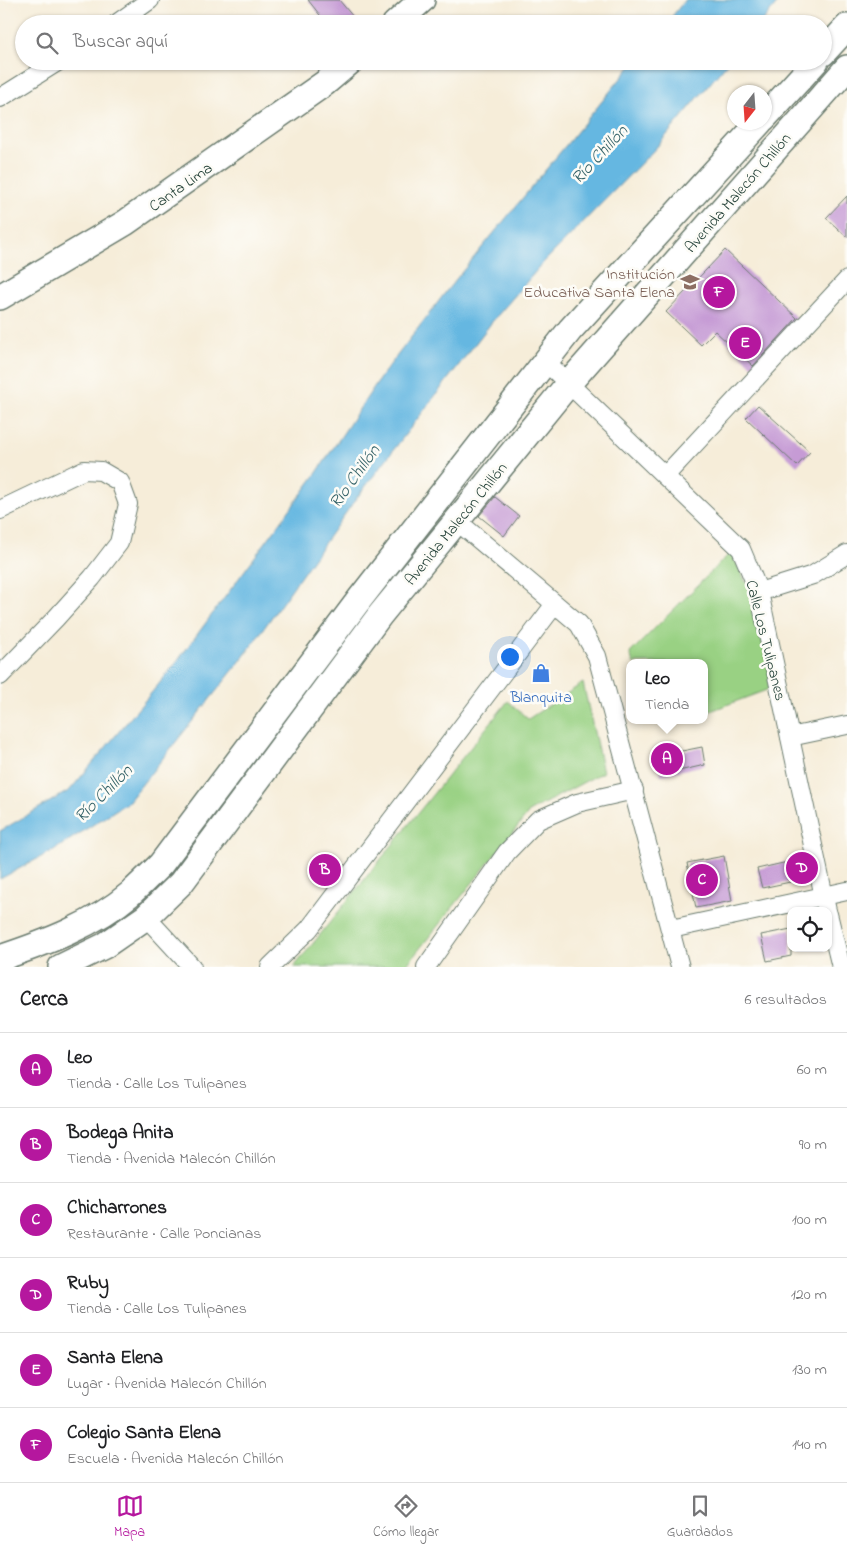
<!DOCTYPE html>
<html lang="es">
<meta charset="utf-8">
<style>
:root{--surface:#fff;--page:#f6f6f6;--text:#202124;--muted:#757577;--line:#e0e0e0;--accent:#b5179e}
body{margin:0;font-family:"Indie Flower",sans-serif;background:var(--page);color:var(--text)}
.controls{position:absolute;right:15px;bottom:15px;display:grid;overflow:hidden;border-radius:10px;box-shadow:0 1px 4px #0004}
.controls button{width:45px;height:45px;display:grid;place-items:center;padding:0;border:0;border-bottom:1px solid var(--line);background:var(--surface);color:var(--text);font:25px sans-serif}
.compass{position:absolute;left:727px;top:85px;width:45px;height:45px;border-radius:50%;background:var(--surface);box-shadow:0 1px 4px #0004;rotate:197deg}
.you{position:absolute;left:509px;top:656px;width:18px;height:18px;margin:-12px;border:4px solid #fff;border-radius:50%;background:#1a73e8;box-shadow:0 0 0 8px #1a73e833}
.badge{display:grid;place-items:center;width:32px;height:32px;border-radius:50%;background:var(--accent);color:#fff;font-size:16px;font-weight:700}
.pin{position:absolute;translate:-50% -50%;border:2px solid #fff;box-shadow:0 1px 5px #0006}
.popup{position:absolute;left:626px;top:659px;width:82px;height:65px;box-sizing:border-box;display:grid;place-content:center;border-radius:10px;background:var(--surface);filter:drop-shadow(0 1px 4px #0005);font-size:16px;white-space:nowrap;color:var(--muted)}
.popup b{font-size:19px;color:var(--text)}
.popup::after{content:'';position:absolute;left:50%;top:100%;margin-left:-10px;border:10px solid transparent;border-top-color:var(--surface)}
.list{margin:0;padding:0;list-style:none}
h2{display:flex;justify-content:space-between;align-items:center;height:65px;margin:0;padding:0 20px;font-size:21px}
h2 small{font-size:16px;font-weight:400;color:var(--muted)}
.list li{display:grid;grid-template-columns:32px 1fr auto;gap:15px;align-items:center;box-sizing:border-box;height:75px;padding:0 20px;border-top:1px solid var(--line)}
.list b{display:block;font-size:19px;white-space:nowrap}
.list p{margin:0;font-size:16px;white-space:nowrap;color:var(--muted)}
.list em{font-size:16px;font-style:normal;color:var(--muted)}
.icon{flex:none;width:28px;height:28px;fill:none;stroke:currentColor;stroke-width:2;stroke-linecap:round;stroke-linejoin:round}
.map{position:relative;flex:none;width:847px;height:967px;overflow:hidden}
.search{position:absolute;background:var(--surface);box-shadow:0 1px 4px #0004;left:15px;right:15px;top:15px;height:55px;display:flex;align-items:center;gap:12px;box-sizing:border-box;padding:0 18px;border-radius:28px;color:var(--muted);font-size:19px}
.sheet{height:515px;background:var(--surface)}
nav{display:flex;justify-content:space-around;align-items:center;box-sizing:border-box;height:70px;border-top:1px solid var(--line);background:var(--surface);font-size:14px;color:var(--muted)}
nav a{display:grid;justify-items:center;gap:2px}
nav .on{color:var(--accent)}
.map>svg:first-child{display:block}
.green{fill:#99d183;stroke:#5c875c}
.water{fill:#65b7e1;stroke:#427a8a}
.building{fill:#c69bd5}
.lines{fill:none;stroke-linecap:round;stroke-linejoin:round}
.street-casing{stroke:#6a7b6e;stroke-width:20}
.secondary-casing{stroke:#6a7b6e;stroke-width:28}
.street{stroke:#fff;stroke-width:18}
.secondary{stroke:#fff;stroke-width:25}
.labels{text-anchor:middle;stroke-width:5;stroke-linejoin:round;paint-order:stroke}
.street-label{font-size:16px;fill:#1f3d34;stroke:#fdfcf7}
.education-label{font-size:16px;fill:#785e54;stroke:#fdfcf7;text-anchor:end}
.shop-label{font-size:16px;fill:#366cbe;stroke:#fdfcf7}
.water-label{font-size:18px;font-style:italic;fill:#346268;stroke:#fdfcf7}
</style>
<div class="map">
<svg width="847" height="967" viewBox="0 0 847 967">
<rect width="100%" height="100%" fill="#fdfcf7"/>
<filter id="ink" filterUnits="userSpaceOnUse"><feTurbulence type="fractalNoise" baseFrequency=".02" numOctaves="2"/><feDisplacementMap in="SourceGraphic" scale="10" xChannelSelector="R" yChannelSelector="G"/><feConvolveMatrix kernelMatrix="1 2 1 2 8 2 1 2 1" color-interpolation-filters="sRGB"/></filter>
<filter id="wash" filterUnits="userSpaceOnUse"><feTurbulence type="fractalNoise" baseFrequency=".0096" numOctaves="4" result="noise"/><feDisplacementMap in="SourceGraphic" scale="20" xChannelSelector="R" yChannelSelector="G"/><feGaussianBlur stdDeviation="1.12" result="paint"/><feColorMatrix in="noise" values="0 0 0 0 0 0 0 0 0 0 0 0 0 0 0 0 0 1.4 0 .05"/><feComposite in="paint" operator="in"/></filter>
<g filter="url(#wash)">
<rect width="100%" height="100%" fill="#f6edd9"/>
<!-- green -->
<g class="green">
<path d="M 731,552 L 754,599 L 772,688 L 705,713 L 704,663 L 633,663 L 630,653 Z"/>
<path d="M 583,683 L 603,772 L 530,811 L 405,967 L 294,967 L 508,701 L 528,719 Z"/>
</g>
<!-- water -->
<g class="water">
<path d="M 685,0 L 780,0 L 760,24 L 666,24 Z"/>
<path d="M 635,61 L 729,61 L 655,149 L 543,263 L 492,322 L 355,500 L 242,659 L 128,802 L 54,850 L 0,879 L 0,831 L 70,790 L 173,667 L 314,477 L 380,378 L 448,289 Z"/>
</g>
<g id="blocks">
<!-- building -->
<g class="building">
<path d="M 308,0 L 339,0 L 359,24 L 327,24 Z"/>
<path d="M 847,196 L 847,237 L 826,218 Z"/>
<path d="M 725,250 L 797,318 L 753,366 L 715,331 L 701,345 L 666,312 Z"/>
<path d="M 758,405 L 810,452 L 797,466 L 746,418 Z"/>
<path d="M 495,497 L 519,516 L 504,536 L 479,516 Z"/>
<path d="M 702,747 L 705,765 L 661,775 L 657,756 Z"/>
<path d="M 724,856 L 732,901 L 696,908 L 687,863 Z"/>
<path d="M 805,858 L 809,878 L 762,888 L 757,869 Z"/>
<path d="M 791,929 L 791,956 L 767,961 L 761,935 Z"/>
</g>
</g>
</g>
<g filter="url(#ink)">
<use href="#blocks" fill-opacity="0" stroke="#6a7b6e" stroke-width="1"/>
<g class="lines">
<!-- street casing -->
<g class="street-casing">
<g id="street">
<path d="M 116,24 L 150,0"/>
<path d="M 0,98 L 59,61"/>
<path d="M 545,361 L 741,549 L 759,592 L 827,911"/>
<path d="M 665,476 L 847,280"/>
<path d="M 0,510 L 84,470 L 101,471 L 120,482 L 128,504 L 119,543 L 92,578 L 56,618 L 0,676"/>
<path d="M 457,521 L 579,624 L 597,656 L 680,967"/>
<path d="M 759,592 L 813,575 L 847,554"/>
<path d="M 790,737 L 847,725"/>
<path d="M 828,914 L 841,967"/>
<path d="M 146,917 L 192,967"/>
<path d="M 671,929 L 847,891"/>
<path d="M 270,967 L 309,929 L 555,604"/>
<path d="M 426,967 L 507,852 L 538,820 L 577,803 L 634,790"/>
</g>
</g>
<!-- secondary casing -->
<g class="secondary-casing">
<g id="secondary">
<path d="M 395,24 L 422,0"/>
<path d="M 823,53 L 847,27"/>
<path d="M 764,118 L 816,61"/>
<path d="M 0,297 L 125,223 L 325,83 L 351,61"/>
<path d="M 0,958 C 45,943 94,925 130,894 C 141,884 151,874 161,864 L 359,600 L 570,330 L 760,122"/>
<path d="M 61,967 L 104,946 L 146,917 L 181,883 L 380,615 L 569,383 L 847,68"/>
</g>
</g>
<!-- street -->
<use href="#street" class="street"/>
<!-- secondary -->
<use href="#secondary" class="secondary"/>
</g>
</g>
<!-- icons -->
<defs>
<g id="school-bare" transform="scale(1.5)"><path d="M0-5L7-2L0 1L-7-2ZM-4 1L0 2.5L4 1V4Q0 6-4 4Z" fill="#8d6e63" stroke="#fdfcf7" stroke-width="2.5" paint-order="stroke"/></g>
<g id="shop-bare" transform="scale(1.5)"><path d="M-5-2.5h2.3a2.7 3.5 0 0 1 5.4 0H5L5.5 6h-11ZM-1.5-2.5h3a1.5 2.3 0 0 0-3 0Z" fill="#3f7fe0" stroke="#fdfcf7" stroke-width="2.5" paint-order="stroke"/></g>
</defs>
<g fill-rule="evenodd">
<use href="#school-bare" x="690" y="282"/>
<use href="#shop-bare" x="541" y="673"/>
</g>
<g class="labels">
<!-- street labels -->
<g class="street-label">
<text transform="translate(180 186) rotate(-35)" y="6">Canta Lima</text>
<text transform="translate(737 192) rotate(-49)" y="6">Avenida Malecón Chillón</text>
<text transform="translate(455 523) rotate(-51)" y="6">Avenida Malecón Chillón</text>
<text transform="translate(767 640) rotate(76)" y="6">Calle Los Tulipanes</text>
</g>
<!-- education labels -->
<g class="education-label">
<text x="675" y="279">Institución<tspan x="675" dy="18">Educativa Santa Elena</tspan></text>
</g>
<!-- shop labels -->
<g class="shop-label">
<text x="541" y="702">Blanquita</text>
</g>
<!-- water labels -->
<g class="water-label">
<text transform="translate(599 154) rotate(-47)" y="6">Río Chillón</text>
<text transform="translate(354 476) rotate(-54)" y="6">Río Chillón</text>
<text transform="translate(103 793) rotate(-45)" y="6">Río Chillón</text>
</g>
</g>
</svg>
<div class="controls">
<button><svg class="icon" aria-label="locate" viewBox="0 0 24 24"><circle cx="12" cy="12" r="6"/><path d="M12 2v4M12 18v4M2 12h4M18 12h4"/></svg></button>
</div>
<svg class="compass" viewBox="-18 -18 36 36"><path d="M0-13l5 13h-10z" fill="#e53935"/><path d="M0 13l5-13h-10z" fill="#757577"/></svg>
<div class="you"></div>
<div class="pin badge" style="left:667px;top:759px">A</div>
<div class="popup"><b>Leo</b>Tienda</div>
<div class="pin badge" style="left:325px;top:870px">B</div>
<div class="pin badge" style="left:702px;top:880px">C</div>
<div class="pin badge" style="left:802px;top:868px">D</div>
<div class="pin badge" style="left:745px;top:343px">E</div>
<div class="pin badge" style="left:719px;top:292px">F</div>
<div class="search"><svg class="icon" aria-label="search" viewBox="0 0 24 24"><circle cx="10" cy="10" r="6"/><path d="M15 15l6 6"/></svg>Buscar aquí</div>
</div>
<section class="sheet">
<h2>Cerca<small>6 resultados</small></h2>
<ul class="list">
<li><span class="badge">A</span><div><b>Leo</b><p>Tienda · Calle Los Tulipanes</p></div><em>60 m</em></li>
<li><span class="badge">B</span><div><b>Bodega Anita</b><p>Tienda · Avenida Malecón Chillón</p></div><em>90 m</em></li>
<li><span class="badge">C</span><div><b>Chicharrones</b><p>Restaurante · Calle Poncianas</p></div><em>100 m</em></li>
<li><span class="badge">D</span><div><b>Ruby</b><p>Tienda · Calle Los Tulipanes</p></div><em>120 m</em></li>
<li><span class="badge">E</span><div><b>Santa Elena</b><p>Lugar · Avenida Malecón Chillón</p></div><em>130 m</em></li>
<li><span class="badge">F</span><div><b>Colegio Santa Elena</b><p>Escuela · Avenida Malecón Chillón</p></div><em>140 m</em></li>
</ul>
</section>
<nav>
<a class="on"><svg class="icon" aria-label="map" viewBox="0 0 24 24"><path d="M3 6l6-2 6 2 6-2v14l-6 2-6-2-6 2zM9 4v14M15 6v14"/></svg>Mapa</a>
<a><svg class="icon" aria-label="directions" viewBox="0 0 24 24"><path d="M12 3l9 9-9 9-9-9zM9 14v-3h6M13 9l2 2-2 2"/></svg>Cómo llegar</a>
<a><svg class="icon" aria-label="saved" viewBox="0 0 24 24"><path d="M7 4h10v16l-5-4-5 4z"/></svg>Guardados</a>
</nav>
